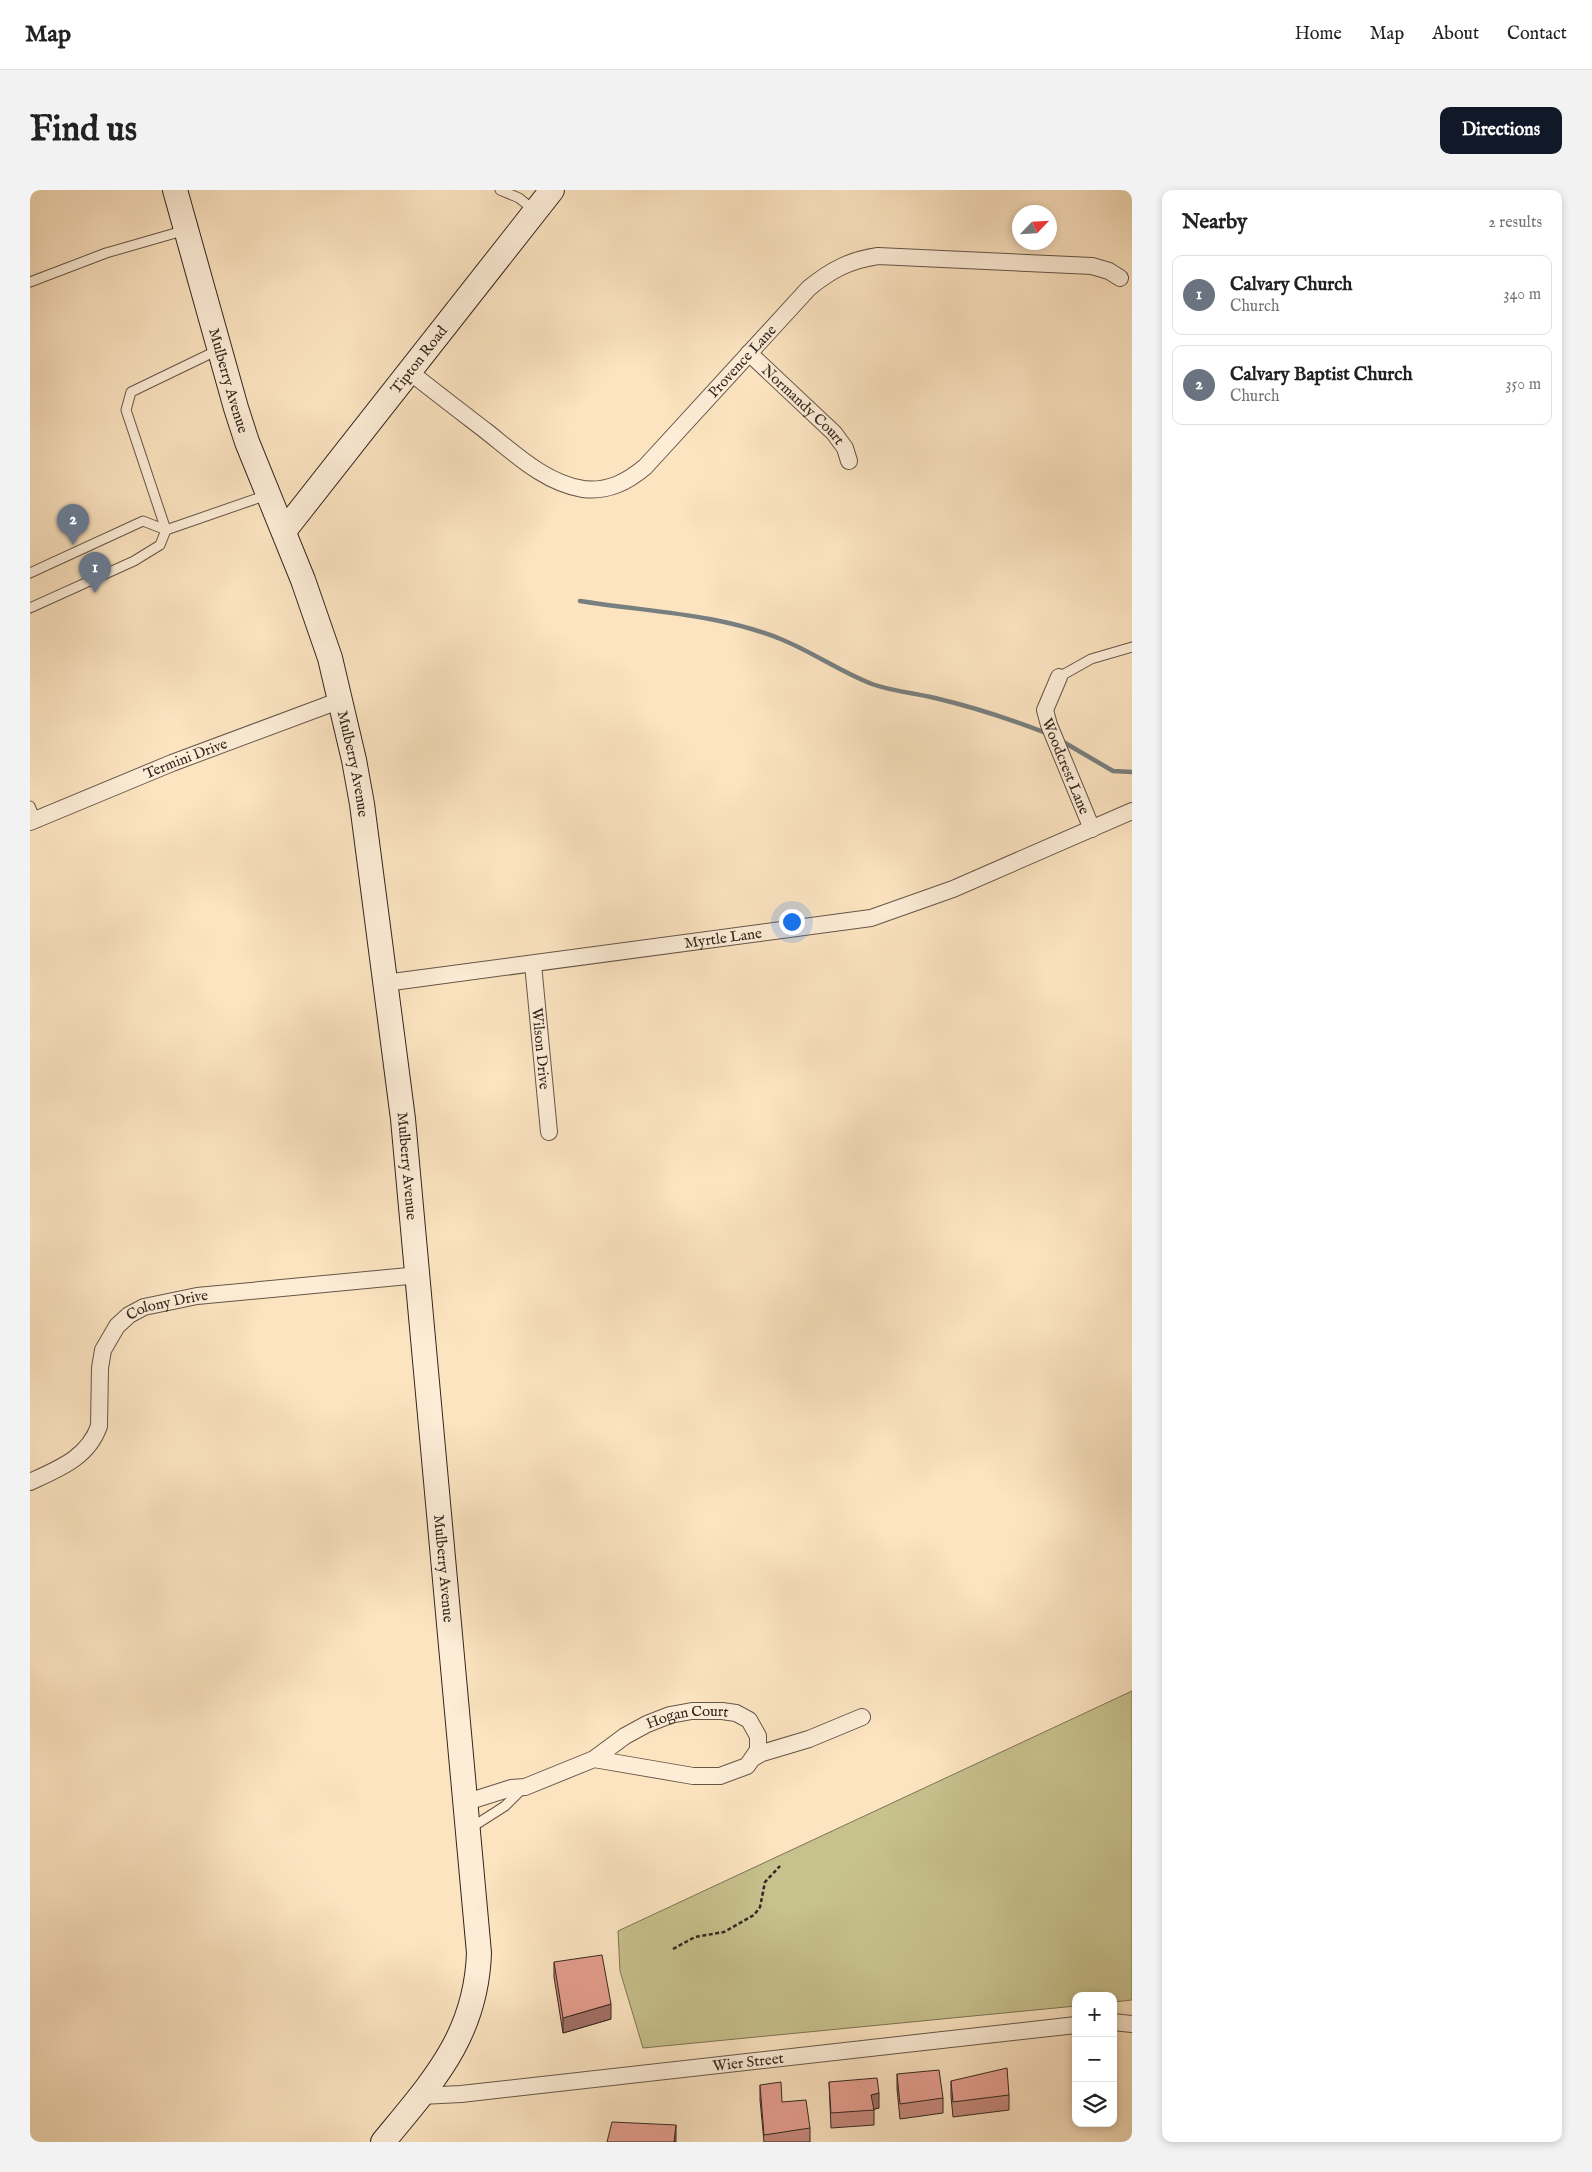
<!DOCTYPE html>
<meta charset="utf-8">
<style>
:root{--surface:#fff;--page:#f2f2f2;--text:#222;--muted:#767676;--line:#e0e0e0;--accent:#111827}
body{margin:0;font-family:"IM FELL English",serif;background:var(--page);color:var(--text)}
.controls{position:absolute;right:15px;bottom:15px;display:grid;overflow:hidden;border-radius:10px;box-shadow:0 2px 8px #0003}
.controls button{width:45px;height:45px;display:grid;place-items:center;padding:0;border:0;border-bottom:1px solid var(--line);background:var(--surface);color:var(--text);font:25px sans-serif}
.compass{position:absolute;left:982px;top:15px;width:45px;height:45px;border-radius:50%;background:var(--surface);box-shadow:0 2px 8px #0003;rotate:65deg}
.you{position:absolute;left:761px;top:731px;width:18px;height:18px;margin:-12px;border:4px solid #fff;border-radius:50%;background:#1a73e8;box-shadow:0 0 0 8px #1a73e833}
.badge{display:grid;place-items:center;width:32px;height:32px;border-radius:50%;background:var(--accent);color:#fff;font-size:16px;font-weight:700}
.pin{position:absolute;translate:-50% -41px;filter:drop-shadow(0 1px 2px #0008)}
.pin::after{content:'';position:absolute;top:26px;width:18px;height:15px;background:inherit;clip-path:polygon(0 0,100% 0,50% 100%)}
.list{margin:0;padding:0;list-style:none}
h2{display:flex;justify-content:space-between;align-items:center;height:65px;margin:0;padding:0 20px;font-size:21px}
h2 small{font-size:16px;font-weight:400;color:var(--muted)}
.list li{display:grid;grid-template-columns:32px 1fr auto;gap:15px;align-items:center;box-sizing:border-box;height:80px;margin:0 10px 10px;padding:0 10px;border:1px solid var(--line);border-radius:10px}
.list b{display:block;font-size:19px;white-space:nowrap}
.list p{margin:0;font-size:16px;white-space:nowrap;color:var(--muted)}
.list em{font-size:16px;font-style:normal;color:var(--muted)}
.icon{flex:none;width:28px;height:28px;fill:none;stroke:currentColor;stroke-width:2;stroke-linecap:round;stroke-linejoin:round}
.map{position:relative;flex:none;width:1102px;height:1952px;overflow:hidden;border-radius:10px}
header{display:flex;align-items:center;gap:30px;box-sizing:border-box;height:70px;padding:0 25px;background:var(--surface);border-bottom:1px solid var(--line)}
header strong{font-size:24px}
nav{display:flex;gap:28px;margin-inline-start:auto;font-size:18px}
.intro{display:flex;align-items:center;justify-content:space-between;box-sizing:border-box;height:120px;padding:0 30px}
h1{margin:0;font-size:35px}
.button{padding:12px 22px;border-radius:10px;background:var(--accent);color:#fff;font-size:18px;font-weight:700}
main{display:flex;gap:30px;padding:0 30px}
aside{flex:1;background:var(--surface);border-radius:10px;box-shadow:0 2px 8px #0003}
.map>svg:first-child{display:block}
.grass{fill:#c7c18d;stroke:#7d7456}
.lines{fill:none;stroke-linecap:round;stroke-linejoin:round}
.stream{stroke:#787f7f;stroke-width:4.5}
.lane-casing{stroke:#655648;stroke-width:11}
.street-casing{stroke:#655648;stroke-width:18}
.secondary-casing{stroke:#33261f;stroke-width:26}
.path{stroke:#33261f;stroke-width:2.5;stroke-dasharray:4 2.5;stroke-linecap:butt}
.lane{stroke:#fdedd7;stroke-width:9}
.street{stroke:#fdedd7;stroke-width:16}
.secondary{stroke:#fdedd7;stroke-width:24}
.wall{fill:#c7897d;stroke:#33261f}
.shaded-wall{fill:#a26f66;stroke:#33261f}
.building{fill:#e79f91;stroke:#33261f}
.labels{text-anchor:middle;stroke-width:4;stroke-linejoin:round;paint-order:stroke}
.street-label{font-size:15px;fill:#33261f;stroke:#fdedd7}
</style>
<header>
<strong>Map</strong>
<nav><a>Home</a><a>Map</a><a>About</a><a>Contact</a></nav>
</header>
<div class="intro"><h1>Find us</h1><a class="button">Directions</a></div>
<main>
<div class="map">
<svg width="1102" height="1952" viewBox="0 0 1102 1952">
<rect width="100%" height="100%" fill="#fce4c1"/>
<filter id="stains"><feTurbulence type="fractalNoise" baseFrequency=".004" numOctaves="4"/><feColorMatrix values="0 0 0 0 .2 0 0 0 0 .09 0 0 0 0 .02 0 0 0 .5 -.17"/></filter>
<radialGradient id="worn" r=".72"><stop offset=".6" stop-color="#630" stop-opacity="0"/><stop offset="1" stop-color="#630" stop-opacity=".3"/></radialGradient>
<!-- grass -->
<path class="grass" d="M 1102,1501 L 1102,1810 L 1083,1812 L 1083,1806 L 1046,1806 L 1046,1816 L 613,1858 L 590,1781 L 588,1741 Z"/>
<g class="lines">
<!-- stream -->
<g class="stream">
<path d="M 550,411 C 618,422 688,423 753,450 C 784,463 811,482 842,494 C 861,501 884,503 905,508 C 943,517 980,529 1016,543"/>
<path d="M 1030,550 L 1083,581 L 1102,582"/>
</g>
<!-- lane casing -->
<g class="lane-casing">
<g id="lane">
<path d="M 470,0 L 489,8 L 505,21"/>
<path d="M 0,92 L 76,63 L 156,40"/>
<path d="M 0,383 L 113,331 L 136,340 L 237,305"/>
<path d="M 0,418 L 104,371 L 130,355 L 136,340 L 96,220 L 101,202 L 188,160"/>
<path d="M 1029,487 L 1061,469 L 1102,457"/>
<path d="M 0,616 L 6,630"/>
<path d="M 439,1639 L 475,1616 L 494,1597"/>
</g>
</g>
<!-- street casing -->
<g class="street-casing">
<g id="street">
<path id="s1" d="M 719,163 L 804,243 L 815,258 L 819,271"/>
<path id="s2" d="M 380,182 C 405,202 430,221 456,241 C 484,263 515,293 553,299 C 578,302 597,292 615,277 L 779,98 C 801,80 820,70 848,66 L 1062,76 L 1079,81 L 1090,88"/>
<path id="s3" d="M 1029,487 L 1015,520 L 1019,535 L 1062,639"/>
<path id="s4" d="M 0,632 L 142,573 L 311,510"/>
<path id="s5" d="M 503,774 L 519,942"/>
<path id="s6" d="M 355,793 L 841,728 L 923,699 L 1102,621"/>
<path id="s7" d="M 0,1292 C 28,1279 58,1268 69,1236 L 70,1178 L 73,1160 L 87,1136 L 99,1125 L 114,1117 L 167,1106 L 389,1085"/>
<path d="M 725,1567 L 732,1563 L 779,1549 L 832,1527"/>
<path id="s8" d="M 437,1612 L 481,1598 L 495,1597 L 564,1569 L 595,1546 L 617,1534 L 640,1525 L 662,1521 L 692,1521 L 706,1523 L 719,1530 L 728,1546 L 728,1560 L 717,1576 L 690,1586 L 663,1586 L 564,1569"/>
<path d="M 1083,1832 L 1102,1834"/>
<path id="s9" d="M 391,1906 L 431,1904 L 1046,1835"/>
</g>
</g>
<!-- secondary casing -->
<g class="secondary-casing">
<g id="secondary">
<path id="s10" d="M 145,0 L 206,218 L 217,252 L 273,390 L 300,468 L 324,570 L 332,614 L 373,929 L 449,1763 C 446,1846 403,1891 353,1952"/>
<path id="s11" d="M 254,341 L 522,0"/>
</g>
</g>
<!-- path -->
<path class="path" d="M 643,1759 L 665,1747 L 694,1742 L 724,1725 L 730,1717 L 735,1692 L 750,1676"/>
<!-- lane -->
<use href="#lane" class="lane"/>
<!-- street -->
<use href="#street" class="street"/>
<!-- secondary -->
<use href="#secondary" class="secondary"/>
</g>
<!-- wall -->
<g class="wall">
<path d="M 524,1772 L 581,1829 L 533,1843 L 524,1787 Z"/>
<path d="M 867,1884 L 913,1908 L 913,1923 L 870,1929 L 867,1899 Z"/>
<path d="M 921,1891 L 979,1905 L 979,1920 L 923,1927 L 921,1906 Z"/>
<path d="M 799,1892 L 849,1918 L 844,1919 L 844,1935 L 801,1938 Z"/>
<path d="M 730,1895 L 752,1912 L 780,1938 L 780,1952 L 734,1952 L 730,1910 Z"/>
</g>
<!-- shaded-wall -->
<g class="shaded-wall">
<path d="M 581,1814 L 581,1829 L 533,1843 L 533,1828 Z"/>
<path d="M 849,1903 L 849,1918 L 841,1920 L 841,1905 Z"/>
<path d="M 646,1935 L 646,1952 L 644,1952 Z"/>
</g>
<!-- building -->
<g class="building">
<path d="M 572,1765 L 581,1814 L 533,1828 L 524,1772 Z"/>
<path d="M 977,1878 L 979,1905 L 923,1912 L 921,1891 Z"/>
<path d="M 909,1880 L 913,1908 L 870,1914 L 867,1884 Z"/>
<path d="M 847,1888 L 849,1903 L 841,1905 L 844,1920 L 801,1923 L 799,1892 Z"/>
<path d="M 751,1892 L 752,1912 L 776,1910 L 780,1938 L 734,1945 L 730,1895 Z"/>
<path d="M 582,1932 L 646,1935 L 644,1952 L 577,1952 Z"/>
</g>
<g class="labels">
<!-- street labels -->
<g class="street-label">
<text dy="5" stroke="none"><textPath href="#s11" startOffset="218">Tipton Road</textPath></text>
<text dy="5" stroke="none"><textPath href="#s2" startOffset="422">Provence Lane</textPath></text>
<text dy="5" stroke="none"><textPath href="#s10" startOffset="198">Mulberry Avenue</textPath></text>
<text dy="5" stroke="none"><textPath href="#s1" startOffset="75">Normandy Court</textPath></text>
<text dy="5" stroke="none"><textPath href="#s4" startOffset="168">Termini Drive</textPath></text>
<text dy="5" stroke="none"><textPath href="#s10" startOffset="602">Mulberry Avenue</textPath></text>
<text dy="5" stroke="none"><textPath href="#s3" startOffset="96">Woodcrest Lane</textPath></text>
<text dy="5" stroke="none"><textPath href="#s6" startOffset="341">Myrtle Lane</textPath></text>
<text dy="5" stroke="none"><textPath href="#s5" startOffset="85">Wilson Drive</textPath></text>
<text dy="5" stroke="none"><textPath href="#s10" startOffset="1008">Mulberry Avenue</textPath></text>
<text dy="5" stroke="none"><textPath href="#s7" startOffset="252">Colony Drive</textPath></text>
<text dy="5" stroke="none"><textPath href="#s10" startOffset="1412">Mulberry Avenue</textPath></text>
<text dy="5" stroke="none"><textPath href="#s8" startOffset="240">Hogan Court</textPath></text>
<text dy="5" stroke="none"><textPath href="#s9" startOffset="329">Wier Street</textPath></text>
</g>
</g>
<rect width="100%" height="100%" filter="url(#stains)"/>
<rect width="100%" height="100%" fill="url(#worn)"/>
</svg>
<div class="controls">
<button>+</button>
<button>−</button>
<button><svg class="icon" aria-label="layers" viewBox="0 0 24 24"><path d="M12 4l9 5-9 5-9-5zM3 14l9 5 9-5"/></svg></button>
</div>
<svg class="compass" viewBox="-18 -18 36 36"><path d="M0-13l5 13h-10z" fill="#e53935"/><path d="M0 13l5-13h-10z" fill="#767676"/></svg>
<div class="you"></div>
<div class="pin badge" style="left:65px;top:403px;background:#6b7280">1</div>
<div class="pin badge" style="left:43px;top:355px;background:#6b7280">2</div>
</div>
<aside>
<h2>Nearby<small>2 results</small></h2>
<ul class="list">
<li><span class="badge" style="background:#6b7280">1</span><div><b>Calvary Church</b><p>Church</p></div><em>340 m</em></li>
<li><span class="badge" style="background:#6b7280">2</span><div><b>Calvary Baptist Church</b><p>Church</p></div><em>350 m</em></li>
</ul>
</aside>
</main>
